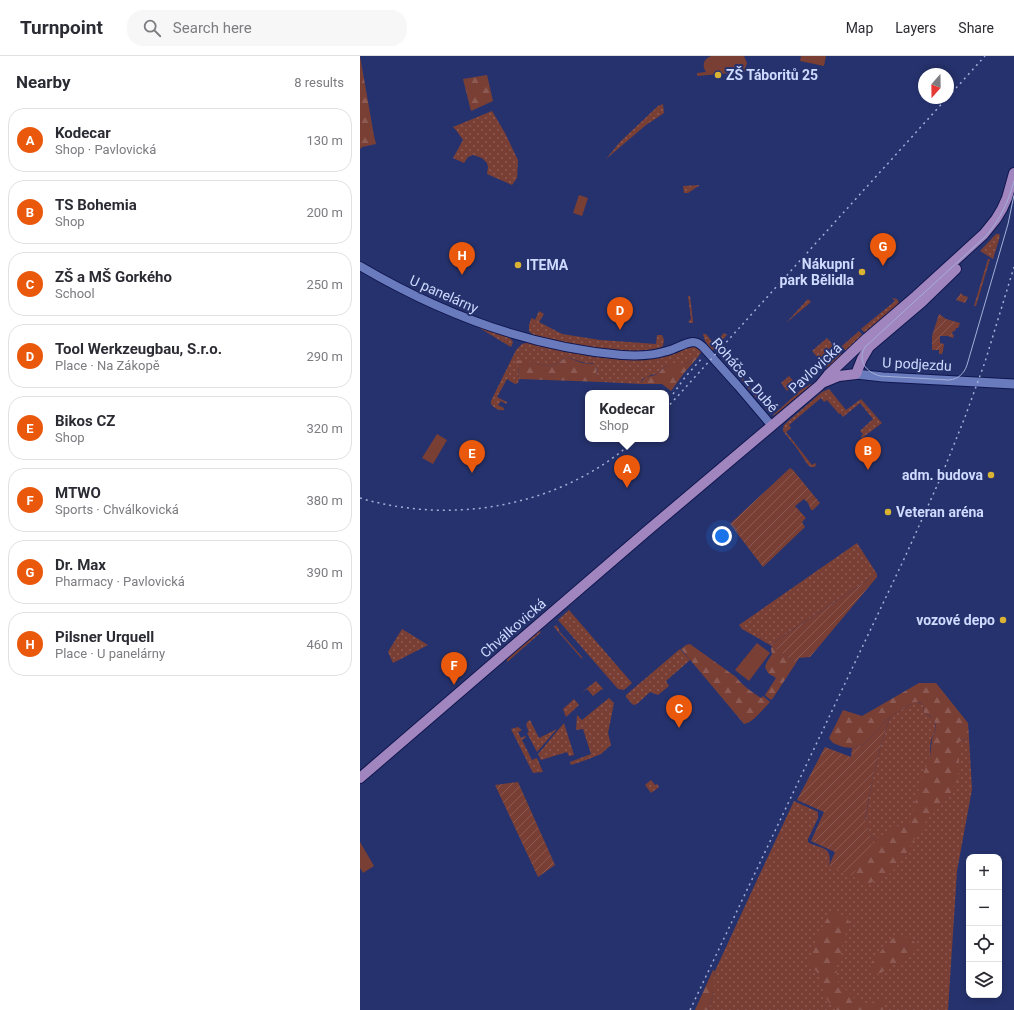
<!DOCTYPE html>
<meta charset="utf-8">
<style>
:root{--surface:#fff;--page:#f7f7f7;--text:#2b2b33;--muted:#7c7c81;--line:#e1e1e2;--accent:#ea580c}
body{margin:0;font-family:Roboto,sans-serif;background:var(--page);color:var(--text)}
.controls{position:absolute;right:12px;bottom:12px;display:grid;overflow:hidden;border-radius:8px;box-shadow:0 2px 6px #0003}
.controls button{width:36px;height:36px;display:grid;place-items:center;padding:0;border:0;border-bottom:1px solid var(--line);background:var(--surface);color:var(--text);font:20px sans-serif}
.compass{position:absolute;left:558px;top:12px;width:36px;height:36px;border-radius:50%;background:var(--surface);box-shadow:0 2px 6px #0003;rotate:200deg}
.you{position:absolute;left:362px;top:480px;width:14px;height:14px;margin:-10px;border:3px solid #fff;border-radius:50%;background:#1a73e8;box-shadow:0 0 0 6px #1a73e833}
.badge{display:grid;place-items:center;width:26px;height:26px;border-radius:50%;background:var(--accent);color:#fff;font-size:13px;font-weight:700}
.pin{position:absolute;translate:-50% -33px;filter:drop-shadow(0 1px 2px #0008)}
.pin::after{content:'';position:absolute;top:21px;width:14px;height:12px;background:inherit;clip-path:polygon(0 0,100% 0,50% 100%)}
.popup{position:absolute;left:225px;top:334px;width:84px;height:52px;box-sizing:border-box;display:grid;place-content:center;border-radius:8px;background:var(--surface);filter:drop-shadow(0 1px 3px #0005);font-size:13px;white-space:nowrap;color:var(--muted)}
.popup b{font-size:15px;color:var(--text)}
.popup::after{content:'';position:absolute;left:50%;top:100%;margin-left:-8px;border:8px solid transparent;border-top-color:var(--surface)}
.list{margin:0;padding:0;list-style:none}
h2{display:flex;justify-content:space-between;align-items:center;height:52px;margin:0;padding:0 16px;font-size:17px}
h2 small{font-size:13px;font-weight:400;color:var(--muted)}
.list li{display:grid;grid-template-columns:26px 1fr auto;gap:12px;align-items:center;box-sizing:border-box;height:64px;margin:0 8px 8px;padding:0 8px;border:1px solid var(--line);border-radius:16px}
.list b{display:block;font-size:15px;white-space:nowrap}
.list p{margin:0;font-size:13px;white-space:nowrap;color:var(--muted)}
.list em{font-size:13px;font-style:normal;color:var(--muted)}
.icon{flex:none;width:22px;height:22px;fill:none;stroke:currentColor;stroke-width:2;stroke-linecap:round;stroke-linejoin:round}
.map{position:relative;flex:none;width:654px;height:954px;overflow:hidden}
header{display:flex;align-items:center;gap:24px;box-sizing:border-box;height:56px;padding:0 20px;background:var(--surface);border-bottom:1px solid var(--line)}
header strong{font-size:19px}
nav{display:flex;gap:22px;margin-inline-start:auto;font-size:14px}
.search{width:280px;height:36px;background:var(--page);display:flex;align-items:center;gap:10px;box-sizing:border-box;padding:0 14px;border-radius:16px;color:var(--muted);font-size:15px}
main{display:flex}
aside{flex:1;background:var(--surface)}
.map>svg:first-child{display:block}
.grass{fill:url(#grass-dots)}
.forest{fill:url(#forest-firs)}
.garden{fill:url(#garden-furrows)}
.pitch{fill:#7a3f34}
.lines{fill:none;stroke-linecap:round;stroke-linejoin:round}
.tertiary-casing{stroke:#10174f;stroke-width:10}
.secondary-casing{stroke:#10174f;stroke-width:11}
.primary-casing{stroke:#10174f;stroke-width:12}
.tertiary{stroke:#697bbd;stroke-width:8}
.secondary{stroke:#697bbd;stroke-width:9}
.primary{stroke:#a185be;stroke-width:10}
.tram{stroke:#a3afd9;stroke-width:1}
.rail{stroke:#a3afd9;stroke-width:1.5;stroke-dasharray:2 4;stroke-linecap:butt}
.poi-dot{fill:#dab334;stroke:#26326d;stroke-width:1.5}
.labels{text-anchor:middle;stroke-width:4;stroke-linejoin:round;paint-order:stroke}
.poi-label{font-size:14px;font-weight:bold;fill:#cfdaff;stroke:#26326d;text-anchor:start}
.street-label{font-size:14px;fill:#cfdaff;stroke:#26326d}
</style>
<header>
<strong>Turnpoint</strong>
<div class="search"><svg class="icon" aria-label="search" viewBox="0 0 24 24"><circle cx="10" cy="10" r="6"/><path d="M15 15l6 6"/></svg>Search here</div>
<nav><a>Map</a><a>Layers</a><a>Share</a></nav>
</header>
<main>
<aside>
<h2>Nearby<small>8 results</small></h2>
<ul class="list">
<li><span class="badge">A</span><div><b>Kodecar</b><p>Shop · Pavlovická</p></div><em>130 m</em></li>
<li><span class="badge">B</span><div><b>TS Bohemia</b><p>Shop</p></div><em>200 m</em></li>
<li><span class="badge">C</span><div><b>ZŠ a MŠ Gorkého</b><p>School</p></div><em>250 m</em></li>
<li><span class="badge">D</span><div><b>Tool Werkzeugbau, S.r.o.</b><p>Place · Na Zákopě</p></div><em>290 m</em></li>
<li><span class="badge">E</span><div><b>Bikos CZ</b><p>Shop</p></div><em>320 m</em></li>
<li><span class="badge">F</span><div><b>MTWO</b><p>Sports · Chválkovická</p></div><em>380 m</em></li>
<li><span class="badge">G</span><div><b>Dr. Max</b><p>Pharmacy · Pavlovická</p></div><em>390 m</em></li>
<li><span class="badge">H</span><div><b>Pilsner Urquell</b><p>Place · U panelárny</p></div><em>460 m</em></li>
</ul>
</aside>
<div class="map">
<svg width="654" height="954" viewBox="0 0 654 954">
<defs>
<pattern id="grass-dots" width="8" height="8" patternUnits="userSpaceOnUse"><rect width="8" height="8" fill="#7a3f34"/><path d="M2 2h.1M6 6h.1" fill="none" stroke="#8c5a52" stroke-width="1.8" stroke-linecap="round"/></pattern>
<pattern id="forest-firs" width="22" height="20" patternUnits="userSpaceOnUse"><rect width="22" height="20" fill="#7a3f34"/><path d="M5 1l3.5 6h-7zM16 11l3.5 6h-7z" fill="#8c5a52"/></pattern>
<pattern id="garden-furrows" width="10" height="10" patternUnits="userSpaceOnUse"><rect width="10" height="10" fill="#7a3f34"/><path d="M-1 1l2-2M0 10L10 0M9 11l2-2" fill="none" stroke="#8c5a52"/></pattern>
</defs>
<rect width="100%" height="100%" fill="#26326d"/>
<!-- grass -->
<g class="grass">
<path d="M 303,48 L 304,57 L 286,69 L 246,103 L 260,86 L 298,50 Z"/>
<path d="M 132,55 L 145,77 L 154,96 L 158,104 L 157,122 L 152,129 L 127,118 L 128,111 L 127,107 L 122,102 L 113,99 L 108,101 L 104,107 L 93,102 L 103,84 L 96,74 L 93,71 Z"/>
<path d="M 340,129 L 328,137 L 324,137 L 323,130 Z"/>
<path d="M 636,178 L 639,178 L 640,180 L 633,203 L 620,195 Z"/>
<path d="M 328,240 L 330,240 L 333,265 L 333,267 L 331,267 L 328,266 L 331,263 Z"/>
<path d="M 532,242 L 537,243 L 539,247 L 537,248 L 537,250 L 506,278 L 501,273 L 535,245 Z"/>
<path d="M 448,243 L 451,246 L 426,267 Z"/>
<path d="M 179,255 L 184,258 L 179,266 L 202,278 L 240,284 L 296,288 L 297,279 L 302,279 L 304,284 L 303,290 C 299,293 293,293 288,294 C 253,298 207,288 173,279 L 169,275 L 169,269 L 171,263 L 172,262 L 175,264 Z"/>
<path d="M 113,268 L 149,281 L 153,286 L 151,291 Z"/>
<path d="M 499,275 L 504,281 L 486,295 L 482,290 Z"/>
<path d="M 364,277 L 367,279 L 352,295 L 345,285 L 343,278 L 346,278 L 354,288 Z"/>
<path d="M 467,282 L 482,299 L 467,312 L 452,295 Z"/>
<path d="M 166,287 L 174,287 L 245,301 L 329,290 L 337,290 L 344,297 L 341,296 L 338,301 L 335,301 L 324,309 L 315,309 L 307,310 L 303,312 L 297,318 L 291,319 L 282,323 L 281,328 L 243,326 C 238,322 236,319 237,312 L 233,307 C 224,308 216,304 207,301 C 203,303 200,306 196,308 C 187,312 179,309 170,306 L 158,310 L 159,323 L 158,327 L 155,328 L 147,323 L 137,341 L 147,346 L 146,348 L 141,345 L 138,349 L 144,352 L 144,354 C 139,355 134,352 131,348 L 131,345 L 156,294 L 162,288 Z"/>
<path d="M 382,318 L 384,319 L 384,324 L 407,351 L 412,353 L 417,351 L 415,353 L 408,355 L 384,328 L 382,324 Z"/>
<path d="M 429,320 L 436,328 L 427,335 L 421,327 Z"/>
<path d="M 451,328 L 452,328 L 417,358 L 412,360 L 442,333 Z"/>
<path d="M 469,333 L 486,354 L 501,343 L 522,367 L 502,382 L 501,380 L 503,378 L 500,375 L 513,363 L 500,347 L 483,361 L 480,357 L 479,358 L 467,344 L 464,346 L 461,342 L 429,369 L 431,372 L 426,376 L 452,409 L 455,407 L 456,408 L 455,411 L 451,411 L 448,409 L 436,391 L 423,375 L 423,373 L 424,369 L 462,336 Z"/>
<path d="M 497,487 L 517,518 L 410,589 L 382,573 L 379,569 Z"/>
<path d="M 209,554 L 272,627 L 264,634 L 258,633 L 198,564 Z"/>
<path d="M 196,569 L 199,573 L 199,575 L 222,601 L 222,603 L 194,571 Z"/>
<path d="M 42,573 L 68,589 L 33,607 L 28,596 Z"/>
<path d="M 178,573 L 181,576 L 179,578 L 147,606 L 147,603 L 166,586 L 166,583 Z"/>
<path d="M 320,593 L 330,604 L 306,625 L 309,630 L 298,639 L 290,636 L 277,648 L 274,649 L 272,648 L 266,641 L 266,639 Z"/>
<path d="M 236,625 L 244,634 L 242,633 L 233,640 L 227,633 L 221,637 Z"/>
<path d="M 249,642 L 254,647 L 248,677 L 251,689 L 241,698 L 226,704 L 211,709 L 210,706 L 231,698 L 223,673 L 216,674 L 217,659 L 222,664 Z"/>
<path d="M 214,643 L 219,649 L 206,661 L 203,653 Z"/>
<path d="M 554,646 L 557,646 L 563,649 L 564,657 C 574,662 578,667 574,678 C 573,681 572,681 571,684 C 570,689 570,696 570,701 L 591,689 L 609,682 L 612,733 L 597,815 L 588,954 L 348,954 L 354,936 L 354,921 L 355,915 L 391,837 L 434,745 L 458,756 L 458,762 L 448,783 L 448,786 C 461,794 473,789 469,810 L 515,783 L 511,781 L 505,764 L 512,726 L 521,689 L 530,661 Z"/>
<path d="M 170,664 L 179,682 L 197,673 L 177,696 L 167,677 L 169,676 C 167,671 164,667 170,664 Z"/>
<path d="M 204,667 L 214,699 L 209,700 L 207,696 L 181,704 L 178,698 Z"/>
<path d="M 158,671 L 162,674 L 158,676 L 161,682 L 165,680 L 166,681 L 162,684 L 172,704 L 177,702 L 183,716 L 173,717 L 151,673 Z"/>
<path d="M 291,724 L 295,729 L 297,728 L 299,731 L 291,737 L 285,729 Z"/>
</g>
<!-- forest -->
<g class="forest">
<path d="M 0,0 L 14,80 L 16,88 L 2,91 L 0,93 Z"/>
<path d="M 127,19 L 133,45 L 111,55 L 103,23 Z"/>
<path d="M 207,301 L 222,307 L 236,308 C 238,318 234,317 243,326 L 159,323 L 158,310 L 156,308 L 155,305 C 160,304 166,304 171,306 C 179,309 187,312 196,308 C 200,306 203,303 207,301 Z"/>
<path d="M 335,301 L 338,301 L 324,317 L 311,335 L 302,328 L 281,328 C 284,318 290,322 297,318 C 299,317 300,315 302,313 C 308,308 316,308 324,309 Z"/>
<path d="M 330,588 L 376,621 C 383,630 392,636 401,642 L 403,640 L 410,646 C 404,652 393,667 384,668 L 321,593 L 326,589 Z"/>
<path d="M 412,590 L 436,607 L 413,642 L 411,644 L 407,641 L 405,639 L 416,622 L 408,617 L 405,611 L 407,606 L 412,598 L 411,593 Z"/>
<path d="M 559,627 L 576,627 L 608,667 L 609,682 L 599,686 L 599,706 L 598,724 L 588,742 L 574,753 L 555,782 L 545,799 L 531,817 L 508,828 L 492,820 L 515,783 L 522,780 L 533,772 L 552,765 L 552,761 L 561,723 L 570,701 L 572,683 L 575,676 L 576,669 L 574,665 L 570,660 L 564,657 L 563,649 L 558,646 L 554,646 L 530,661 L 503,689 L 492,692 L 483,691 L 473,687 L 469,682 L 483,654 L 502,660 Z"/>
<path d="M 471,856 L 482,859 L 488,863 L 490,870 L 483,883 L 480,903 L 476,912 L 478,926 L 483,932 L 489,936 L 494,942 L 503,948 L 511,947 L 520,942 L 525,944 L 525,948 L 523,954 L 476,954 C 469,948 465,941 462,932 C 458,921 461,916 449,910 L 448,905 C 452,898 453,891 456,884 C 460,874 466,865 471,856 Z"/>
<path d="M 539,881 C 545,881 551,882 555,887 C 555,903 544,903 533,909 C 526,913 521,919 513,918 L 511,915 L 510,908 L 527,888 L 533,882 Z"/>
<path d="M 353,914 L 355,915 L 354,921 L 354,936 L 348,954 L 335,954 Z"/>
</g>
<!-- garden -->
<g class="garden">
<path d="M 628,203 L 630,203 L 616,250 L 614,250 Z"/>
<path d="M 601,237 L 602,238 L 602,239 L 608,241 L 605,247 L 596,244 Z"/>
<path d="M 579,258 L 586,263 L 600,267 L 598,272 L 596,272 L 595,275 L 593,275 L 592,278 L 594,279 L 593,282 L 588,280 L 580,280 L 580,287 L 584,288 L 583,295 L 582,298 L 579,298 L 579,294 L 572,294 L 572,280 Z"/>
<path d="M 430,412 L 433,414 L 460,447 L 453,454 L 451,454 L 448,447 L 444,443 L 435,450 L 446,462 L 442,466 L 445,471 L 403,511 L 370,468 Z"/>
<path d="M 517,518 L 517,521 L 450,601 L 439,602 L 436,607 L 410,589 Z"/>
<path d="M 530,661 L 521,689 L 512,726 L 505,763 L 511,781 L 515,783 L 492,820 L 469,810 L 475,796 L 451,785 L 464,756 L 437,744 L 465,691 L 491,701 L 492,692 L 503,689 Z"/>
<path d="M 158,726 L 195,809 L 178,821 L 135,729 Z"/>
</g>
<!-- pitch -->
<g class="pitch">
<path d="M 351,0 L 384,0 L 387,7 L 385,13 L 394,12 L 394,15 L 337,20 L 337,17 L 346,16 C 342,10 343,3 351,0 Z"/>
<path d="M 441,0 L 466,0 L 464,10 L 440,5 Z"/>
<path d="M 219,139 L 228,142 L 222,160 L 213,157 Z"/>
<path d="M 77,378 L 87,384 L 73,408 L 62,402 Z"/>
<path d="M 397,587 L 410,597 L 389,625 L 375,614 Z"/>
<path d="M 0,786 L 14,810 L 3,817 L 0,812 Z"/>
</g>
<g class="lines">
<!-- tertiary casing -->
<g class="tertiary-casing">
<path id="tertiary" d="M 0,210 C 80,257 169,291 262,299 C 277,300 292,300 307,295 C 316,293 324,287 333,286 C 337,286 340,288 343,291 L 378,330 L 412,370"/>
</g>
<!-- secondary casing -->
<g class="secondary-casing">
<path id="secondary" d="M 496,318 L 523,321 L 654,328"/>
</g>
<!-- primary casing -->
<g class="primary-casing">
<g id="primary">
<path d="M 462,327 L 479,320 L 496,318 L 502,303 L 509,291 L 562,246 L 596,213"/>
<path d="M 0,722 L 287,475 L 460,329 L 468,319 L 507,282 L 556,240 L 624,178 L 636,163 L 642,153 L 647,142 L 654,117"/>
</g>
</g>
<!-- tertiary -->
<use href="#tertiary" class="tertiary"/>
<!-- secondary -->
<use href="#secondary" class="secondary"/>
<!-- primary -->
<use href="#primary" class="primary"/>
<!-- tram -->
<path class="tram" d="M 654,125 C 648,147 641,162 626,180 L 505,291 C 497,305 506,316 520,320 L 589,324 C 598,323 604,318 607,309 L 648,168 L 654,139"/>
<!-- rail -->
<g class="rail">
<path d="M 588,41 L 625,0"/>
<path d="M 313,338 L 326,320 L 343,301"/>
<path d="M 306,353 L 587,42"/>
<path d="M 0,442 C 94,470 203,450 276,383"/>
<path d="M 330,954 L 545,501 L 581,421 L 605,361 L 625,306 L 654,211"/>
</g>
</g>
<!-- markers -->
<g class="poi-dot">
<circle cx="358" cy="19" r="4"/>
<circle cx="158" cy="209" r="4"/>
<circle cx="502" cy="216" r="4"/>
<circle cx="631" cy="419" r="4"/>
<circle cx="528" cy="456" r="4"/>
<circle cx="643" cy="564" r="4"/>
</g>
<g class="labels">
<!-- poi labels -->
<g class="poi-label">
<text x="366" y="24">ZŠ Táboritů 25</text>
<text x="494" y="213" text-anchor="end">Nákupní<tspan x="494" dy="16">park Bělidla</tspan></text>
<text x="166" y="214">ITEMA</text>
<text x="623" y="424" text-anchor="end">adm. budova</text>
<text x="536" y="461">Veteran aréna</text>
<text x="635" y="569" text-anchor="end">vozové depo</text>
</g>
<!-- street labels -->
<g class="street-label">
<text transform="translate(84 238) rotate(24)" y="5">U panelárny</text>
<text transform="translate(557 308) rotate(3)" y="5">U podjezdu</text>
<text transform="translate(455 312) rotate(-43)" y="5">Pavlovická</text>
<text transform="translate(385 319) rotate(49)" y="5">Roháče z Dubé</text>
<text transform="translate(153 572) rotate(-41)" y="5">Chválkovická</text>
</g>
</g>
</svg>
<div class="controls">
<button>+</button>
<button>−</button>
<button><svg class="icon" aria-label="locate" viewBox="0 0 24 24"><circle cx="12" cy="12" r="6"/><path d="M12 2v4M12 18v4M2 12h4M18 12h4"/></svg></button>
<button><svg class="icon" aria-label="layers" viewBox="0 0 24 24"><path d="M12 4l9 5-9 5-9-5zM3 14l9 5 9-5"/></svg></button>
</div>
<svg class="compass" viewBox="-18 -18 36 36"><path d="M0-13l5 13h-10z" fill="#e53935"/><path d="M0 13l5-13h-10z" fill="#7c7c81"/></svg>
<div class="you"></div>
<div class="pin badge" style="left:267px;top:432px">A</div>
<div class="popup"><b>Kodecar</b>Shop</div>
<div class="pin badge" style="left:508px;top:414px">B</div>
<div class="pin badge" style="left:319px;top:672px">C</div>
<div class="pin badge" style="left:260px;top:274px">D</div>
<div class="pin badge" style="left:112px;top:417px">E</div>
<div class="pin badge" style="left:94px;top:629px">F</div>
<div class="pin badge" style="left:523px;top:210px">G</div>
<div class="pin badge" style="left:102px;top:219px">H</div>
</div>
</main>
